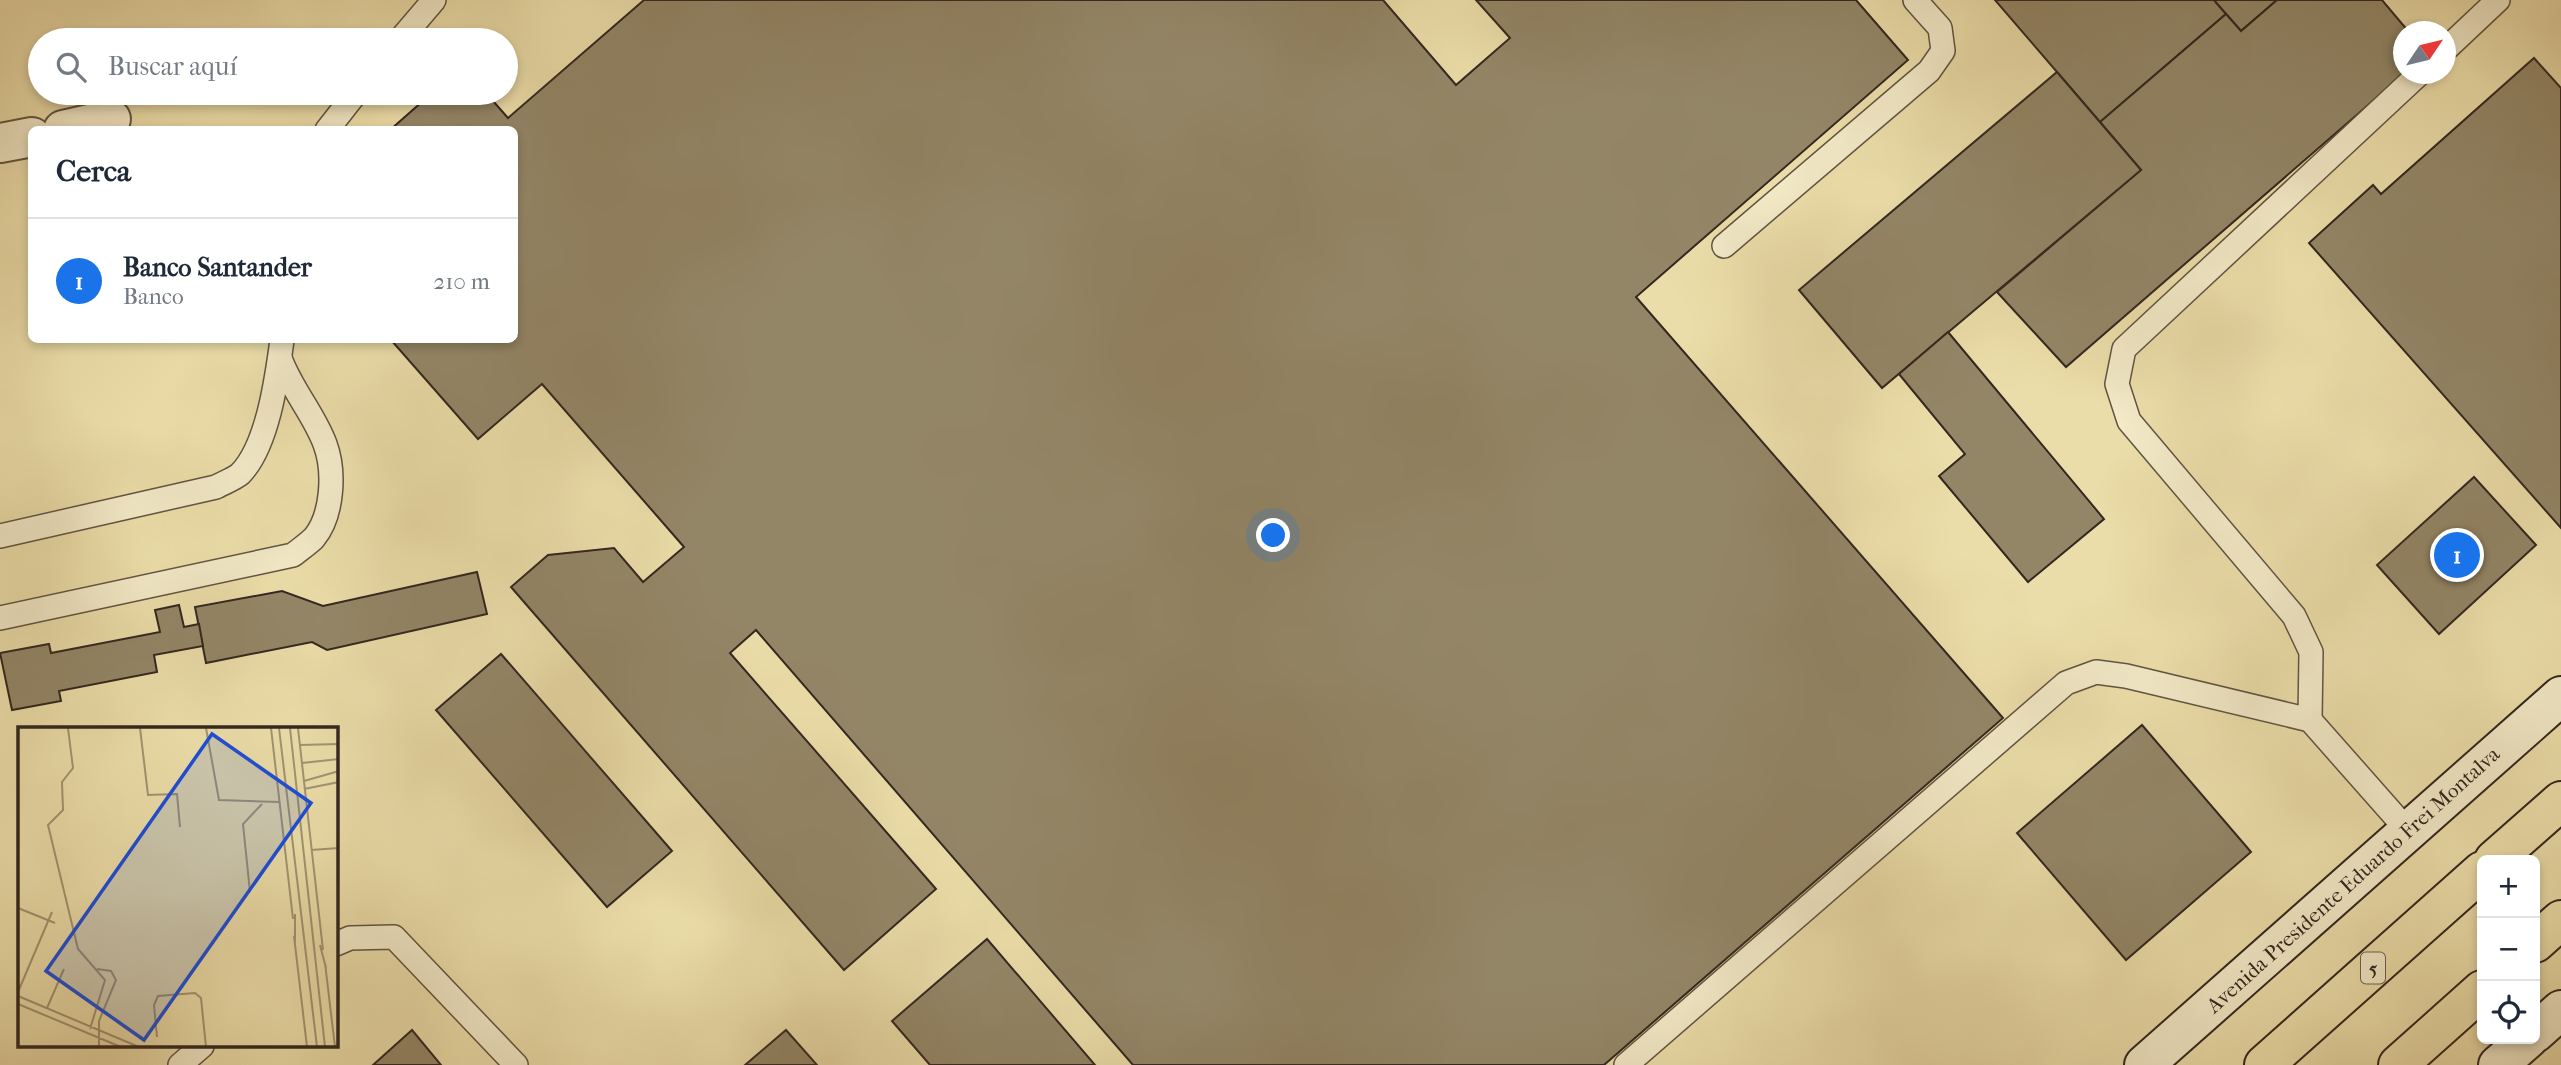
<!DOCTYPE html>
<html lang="es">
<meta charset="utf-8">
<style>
:root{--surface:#fff;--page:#f6f6f7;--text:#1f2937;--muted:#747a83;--line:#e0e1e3;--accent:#1a73e8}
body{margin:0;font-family:"IM FELL French Canon",serif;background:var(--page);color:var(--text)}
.controls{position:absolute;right:21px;bottom:21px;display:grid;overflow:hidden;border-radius:10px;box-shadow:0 4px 10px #0003}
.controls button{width:63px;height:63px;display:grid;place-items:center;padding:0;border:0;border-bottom:2px solid var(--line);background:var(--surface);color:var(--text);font:35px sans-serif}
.compass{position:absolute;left:2393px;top:21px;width:63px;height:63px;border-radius:50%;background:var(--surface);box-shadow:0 4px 10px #0003;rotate:55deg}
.you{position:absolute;left:1274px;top:536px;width:24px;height:24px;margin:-18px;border:5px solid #fff;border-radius:50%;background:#1a73e8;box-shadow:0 0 0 10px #1a73e833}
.badge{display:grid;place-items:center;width:46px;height:46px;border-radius:50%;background:var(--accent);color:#fff;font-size:23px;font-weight:700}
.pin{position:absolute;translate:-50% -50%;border:4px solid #fff;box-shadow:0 2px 7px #0006}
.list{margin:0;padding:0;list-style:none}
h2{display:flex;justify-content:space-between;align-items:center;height:91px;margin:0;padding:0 28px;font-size:30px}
h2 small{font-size:23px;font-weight:400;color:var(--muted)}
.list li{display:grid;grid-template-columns:46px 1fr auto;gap:21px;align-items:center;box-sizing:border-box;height:126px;padding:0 28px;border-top:2px solid var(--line)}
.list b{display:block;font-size:26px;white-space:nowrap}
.list p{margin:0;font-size:23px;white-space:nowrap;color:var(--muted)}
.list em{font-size:23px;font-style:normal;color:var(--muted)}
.icon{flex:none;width:38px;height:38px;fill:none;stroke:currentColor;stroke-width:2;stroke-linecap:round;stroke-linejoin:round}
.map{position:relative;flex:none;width:2561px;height:1065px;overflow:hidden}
.search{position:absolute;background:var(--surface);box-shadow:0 4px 10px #0003;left:28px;top:28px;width:490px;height:77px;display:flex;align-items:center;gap:18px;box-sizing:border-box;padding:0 24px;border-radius:38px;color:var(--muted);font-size:26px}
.panel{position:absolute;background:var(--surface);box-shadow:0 4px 10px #0003;left:28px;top:126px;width:490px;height:217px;border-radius:10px}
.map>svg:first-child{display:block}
.building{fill:#938667;stroke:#332720;stroke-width:2}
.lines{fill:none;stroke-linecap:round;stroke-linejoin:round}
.service-casing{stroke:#615442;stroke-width:26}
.minor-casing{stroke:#615442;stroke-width:42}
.secondary-casing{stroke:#332720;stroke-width:42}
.motorway-casing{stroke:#332720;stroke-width:42}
.service{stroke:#f2e9c7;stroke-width:23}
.minor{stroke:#f2e9c7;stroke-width:38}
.secondary{stroke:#f2e9c7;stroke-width:38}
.motorway{stroke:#ebdda9;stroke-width:38}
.labels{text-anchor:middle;stroke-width:5;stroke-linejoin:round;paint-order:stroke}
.shield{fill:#f2e9c7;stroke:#6c6152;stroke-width:2}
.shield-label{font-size:19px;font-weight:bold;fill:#332720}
.street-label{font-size:21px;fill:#332720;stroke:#f2e9c7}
.inset-road{fill:none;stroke:#a19472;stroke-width:2}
.view{fill:#1d4ed8;fill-opacity:0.15;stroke:#1d4ed8;stroke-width:3.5}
.inset-edge{fill:none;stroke:#332720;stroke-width:3.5}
</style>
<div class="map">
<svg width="2561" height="1065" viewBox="0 0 2561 1065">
<rect width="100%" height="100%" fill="#ebdda9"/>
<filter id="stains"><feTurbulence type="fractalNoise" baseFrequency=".00286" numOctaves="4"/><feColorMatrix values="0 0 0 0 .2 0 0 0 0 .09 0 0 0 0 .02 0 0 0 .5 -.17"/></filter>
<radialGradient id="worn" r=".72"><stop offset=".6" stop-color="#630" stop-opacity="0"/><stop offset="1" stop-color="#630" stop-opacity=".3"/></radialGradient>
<!-- building -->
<g class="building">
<path d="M 644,0 L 1383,0 L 1456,85 L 1510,38 L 1476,0 L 1856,0 L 1908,60 L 1636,297 L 2003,718 L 1604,1065 L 1133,1065 L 756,630 L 730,653 L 936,889 L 844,970 L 511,587 L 548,555 L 614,548 L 643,582 L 684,547 L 542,384 L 478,439 L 391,340 L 514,340 L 514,130 L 390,130 L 432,93 L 486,93 L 508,118 Z"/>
<path d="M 1995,0 L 2214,0 L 2226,14 L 2100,122 Z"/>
<path d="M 2214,0 L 2277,0 L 2241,31 Z"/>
<path d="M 2277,0 L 2382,0 L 2409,32 L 2404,32 L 2404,74 L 2066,367 L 1997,292 L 2141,170 L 2100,122 L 2226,14 L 2241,31 Z"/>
<path d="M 2534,58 L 2561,88 L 2561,528 L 2309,243 L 2373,185 L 2381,194 Z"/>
<path d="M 2057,72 L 2141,170 L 1882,388 L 1799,290 Z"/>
<path d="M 1948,332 L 2104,519 L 2028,582 L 1939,476 L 1965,454 L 1899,374 Z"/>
<path d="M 2474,477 L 2536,545 L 2439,634 L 2377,565 Z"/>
<path d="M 477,572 L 487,614 L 327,650 L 312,642 L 206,663 L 195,607 L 282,591 L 323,606 Z"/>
<path d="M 179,605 L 184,627 L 199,624 L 203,646 L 154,655 L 157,672 L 59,691 L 61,701 L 12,710 L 0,653 L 49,644 L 51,653 L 160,632 L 155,610 Z"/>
<path d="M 501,654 L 672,851 L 607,907 L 436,710 Z"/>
<path d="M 2142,725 L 2251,852 L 2126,960 L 2017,833 Z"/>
<path d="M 987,939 L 1095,1065 L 930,1065 L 892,1021 Z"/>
<path d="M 412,1030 L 441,1065 L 373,1065 Z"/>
<path d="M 786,1030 L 817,1065 L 745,1065 Z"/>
</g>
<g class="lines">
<!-- service casing -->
<g class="service-casing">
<g id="service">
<path d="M 400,40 L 434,0"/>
<path d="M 2446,49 L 2498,0"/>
<path d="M 327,130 L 356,93"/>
<path d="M 1724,246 L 1929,71 L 1943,51 L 1940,28 L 1915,0"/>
<path d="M 0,536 L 216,487 C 223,483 234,479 240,474 C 268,446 277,377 282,340"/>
<path d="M 0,618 L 293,555 C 299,550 308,544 314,538 C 333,515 335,471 325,444 C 314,414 291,389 280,358"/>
<path d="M 2310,720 L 2311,652 L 2294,616 L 2129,421 L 2117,384 L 2124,349 L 2419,74"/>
<path d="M 336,944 L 350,938 L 394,937 L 516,1065"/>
<path d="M 180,1065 L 202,1046"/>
<path d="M 1626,1065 L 2066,683 L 2096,672 L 2126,676 L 2310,720 L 2408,831"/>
</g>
</g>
<!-- minor casing -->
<g class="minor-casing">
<g id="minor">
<path d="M 63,130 L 111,119"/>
<path d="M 0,143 L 32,137"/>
</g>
</g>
<!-- secondary casing -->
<g class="secondary-casing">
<g id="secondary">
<path d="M 2535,1033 L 2561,1010"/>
<path d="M 2144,1065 L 2561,696"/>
<path d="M 2498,1065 L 2528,1039"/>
</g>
</g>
<!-- motorway casing -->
<g class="motorway-casing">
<g id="motorway">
<path d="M 2494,860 L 2561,801"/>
<path d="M 2535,943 L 2561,920"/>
<path d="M 2264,1065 L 2482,871"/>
<path d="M 2398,1065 L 2482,990"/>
</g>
</g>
<!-- service -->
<use href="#service" class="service"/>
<!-- minor -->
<use href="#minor" class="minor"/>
<!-- secondary -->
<use href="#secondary" class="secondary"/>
<!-- motorway -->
<use href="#motorway" class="motorway"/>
</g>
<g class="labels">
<!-- shield labels -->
<rect class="shield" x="2361" y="952.5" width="24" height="31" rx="5"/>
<g class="shield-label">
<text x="2373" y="975">5</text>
</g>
<!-- street labels -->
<g class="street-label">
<text transform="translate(2353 880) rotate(-42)" y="7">Avenida Presidente Eduardo Frei Montalva</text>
</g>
</g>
<!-- overview -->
<g transform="translate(18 727)">
<rect width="320" height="320" fill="#ebdda9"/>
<path class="inset-road" d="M 50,1 L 55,41 L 44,55 L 45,83 L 30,98 L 60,222 L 87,253 L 72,302M 122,1 L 130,68 L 159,67 L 162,100M 188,1 L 201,73 L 261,75M 253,1 L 275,192M 261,1 L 299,320M 272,1 L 307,320M 280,1 L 305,223M 282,18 L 321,17M 284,36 L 321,32M 286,54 L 321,44M 286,62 L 321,55M 293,123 L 321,121M 232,165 L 225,97 L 244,77M 0,181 L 37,196M 277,187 L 277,215M 276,209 L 289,320M 302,218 L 308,241M 307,236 L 317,320M 79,242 L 93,244 L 98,253 L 81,294 L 81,320M 0,265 L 34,185M 0,269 L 121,320M 0,277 L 103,320M 29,281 L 46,242M 139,310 L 136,278 L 140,269 L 177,266 L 183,271 L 188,320"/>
<path class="view" d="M 194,7 L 293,76 L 126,313 L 28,244 Z"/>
<rect width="320" height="320" class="inset-edge"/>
</g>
<rect width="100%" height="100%" filter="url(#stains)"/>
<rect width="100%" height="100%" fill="url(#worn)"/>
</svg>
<div class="controls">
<button>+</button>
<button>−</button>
<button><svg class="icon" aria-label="locate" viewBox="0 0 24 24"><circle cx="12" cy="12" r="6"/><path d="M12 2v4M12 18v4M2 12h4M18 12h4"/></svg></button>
</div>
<svg class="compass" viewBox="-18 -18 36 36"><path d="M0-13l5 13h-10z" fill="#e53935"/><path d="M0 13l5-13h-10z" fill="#747a83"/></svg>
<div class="you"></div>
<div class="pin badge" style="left:2457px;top:555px">1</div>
<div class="search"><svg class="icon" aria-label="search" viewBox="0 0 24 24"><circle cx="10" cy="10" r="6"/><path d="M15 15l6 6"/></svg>Buscar aquí</div>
<section class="panel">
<h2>Cerca<small></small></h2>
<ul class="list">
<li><span class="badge">1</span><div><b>Banco Santander</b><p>Banco</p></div><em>210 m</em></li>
</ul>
</section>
</div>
